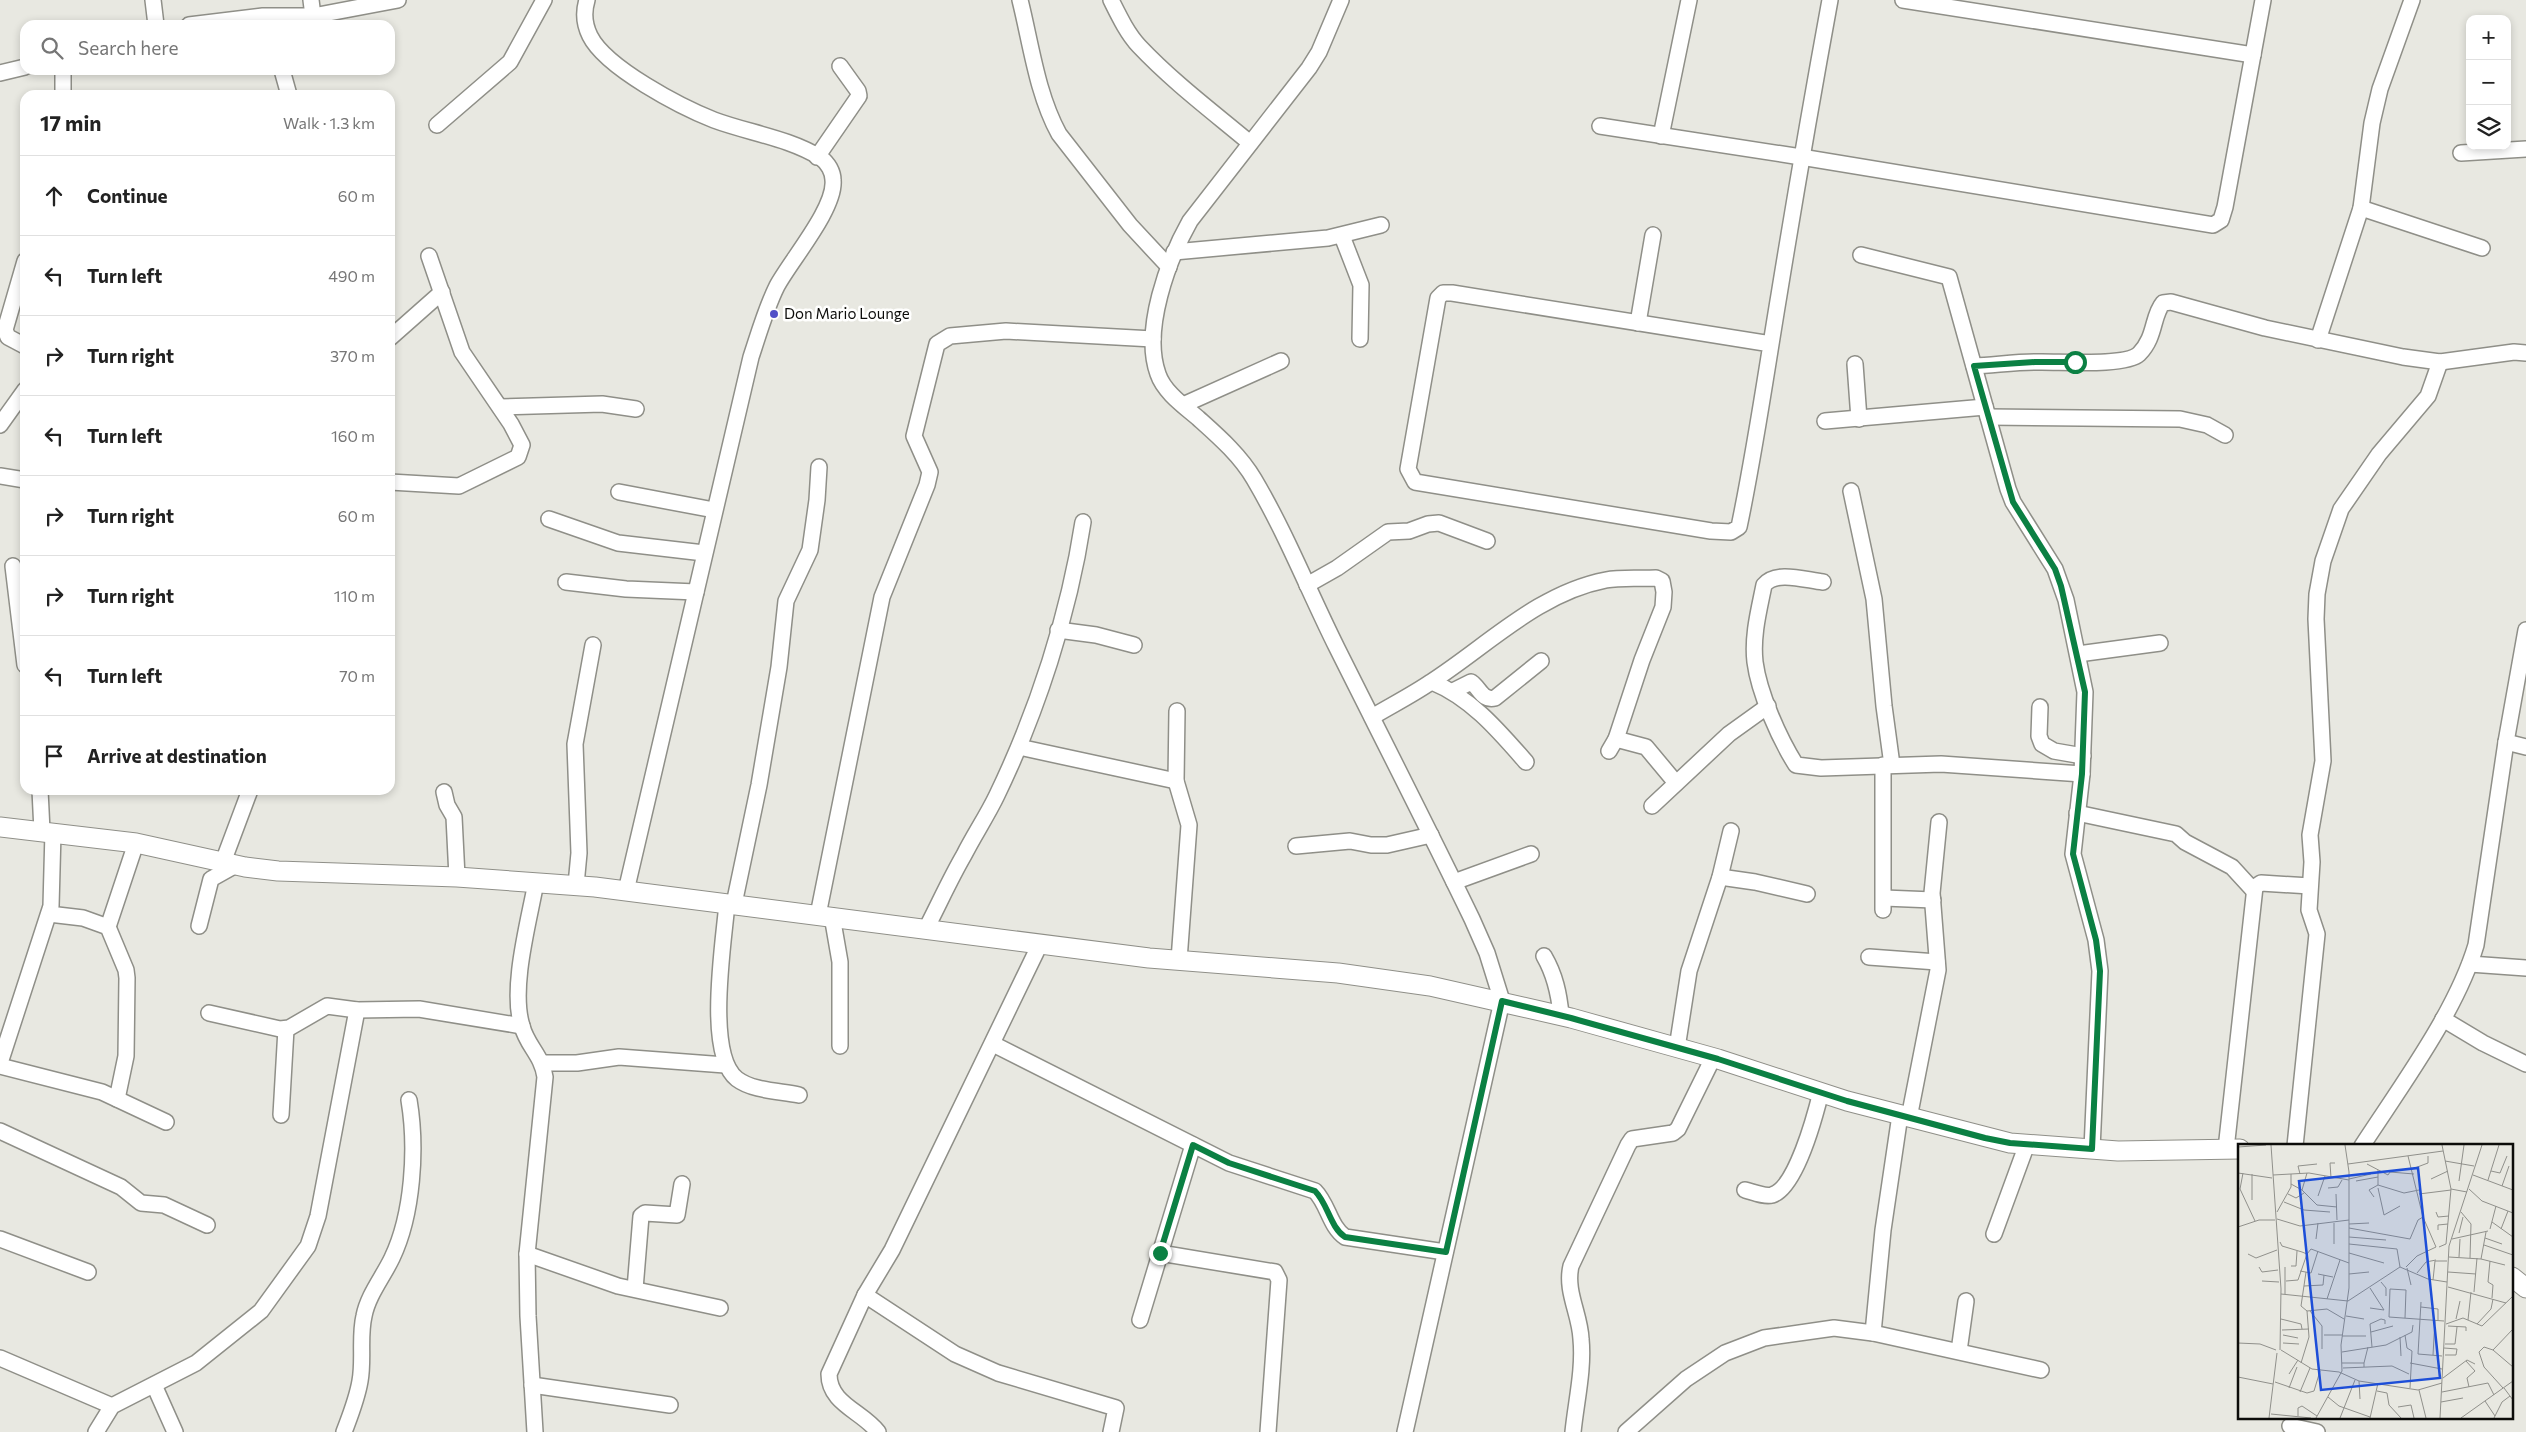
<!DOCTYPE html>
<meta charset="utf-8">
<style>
:root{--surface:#fff;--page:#f6f6f6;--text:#222;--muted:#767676;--line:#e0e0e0}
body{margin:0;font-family:Commissioner,sans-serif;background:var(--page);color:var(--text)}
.controls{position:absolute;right:15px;top:15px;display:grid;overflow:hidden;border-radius:10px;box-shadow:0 2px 8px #0003}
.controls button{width:45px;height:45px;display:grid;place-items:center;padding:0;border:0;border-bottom:1px solid var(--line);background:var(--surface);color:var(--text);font:25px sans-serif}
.stop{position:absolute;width:15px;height:15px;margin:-11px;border:4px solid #0b8043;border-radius:50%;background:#fff}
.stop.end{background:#0b8043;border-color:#fff;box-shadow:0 1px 5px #0008}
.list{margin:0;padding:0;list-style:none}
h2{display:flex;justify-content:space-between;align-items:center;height:65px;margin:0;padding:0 20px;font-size:21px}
h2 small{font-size:16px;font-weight:400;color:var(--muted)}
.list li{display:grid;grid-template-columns:32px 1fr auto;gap:15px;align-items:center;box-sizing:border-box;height:80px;padding:0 20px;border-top:1px solid var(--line)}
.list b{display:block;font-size:19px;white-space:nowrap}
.list em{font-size:16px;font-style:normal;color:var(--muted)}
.icon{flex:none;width:28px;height:28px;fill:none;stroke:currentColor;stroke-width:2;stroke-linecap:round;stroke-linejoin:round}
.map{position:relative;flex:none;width:2526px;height:1432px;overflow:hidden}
.search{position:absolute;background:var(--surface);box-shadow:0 2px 8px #0003;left:20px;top:20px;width:375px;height:55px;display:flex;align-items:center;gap:12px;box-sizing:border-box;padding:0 18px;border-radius:15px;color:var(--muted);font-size:19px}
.panel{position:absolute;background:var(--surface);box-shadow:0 2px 8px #0003;left:20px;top:90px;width:375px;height:705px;border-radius:15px}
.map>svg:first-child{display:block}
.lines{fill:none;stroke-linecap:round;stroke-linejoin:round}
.minor-casing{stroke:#8f8f88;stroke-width:18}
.major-casing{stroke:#8f8f88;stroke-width:21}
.minor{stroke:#fff;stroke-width:15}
.major{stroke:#fff;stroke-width:19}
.route{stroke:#0b8043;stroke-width:6}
.poi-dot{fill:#5250c7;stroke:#fffffe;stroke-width:2}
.labels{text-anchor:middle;stroke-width:5;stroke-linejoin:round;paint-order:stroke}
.poi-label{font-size:15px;fill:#0c0c0a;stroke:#fffffe;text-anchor:start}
.inset-road{fill:none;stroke:#90908b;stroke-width:1}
.view{fill:#1d4ed8;fill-opacity:0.15;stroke:#1d4ed8;stroke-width:2.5}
.inset-edge{fill:none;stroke:#0c0c0a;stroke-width:2.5}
</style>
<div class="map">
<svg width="2526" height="1432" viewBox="0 0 2526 1432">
<rect width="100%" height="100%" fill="#e8e8e1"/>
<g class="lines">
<!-- minor casing -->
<g class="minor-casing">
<g id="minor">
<path d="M 153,0 L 156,25"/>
<path d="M 311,0 L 313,16"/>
<path d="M 587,0 C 583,13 584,24 590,36 C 606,68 681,107 714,120 C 749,133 789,138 821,158 C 828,163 833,172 833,180 C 836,208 791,260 777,286 C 766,308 759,333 751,357 L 626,891"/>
<path d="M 1020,0 C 1031,44 1037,94 1059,134 L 1130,225 L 1169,267"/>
<path d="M 1111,0 C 1119,16 1127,33 1139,46 C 1173,82 1213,112 1250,143"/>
<path d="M 1341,0 L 1319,52 L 1309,68 L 1190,221 C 1168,260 1142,330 1158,374 C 1164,392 1184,406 1198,418 C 1218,436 1240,455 1254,479 C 1286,533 1309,592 1337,648 C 1382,738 1428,828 1472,919 L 1487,953 L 1502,1001 L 1405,1432"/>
<path d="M 1903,0 L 2253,55"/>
<path d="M 189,25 L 263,16 L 313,16 L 398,0"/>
<path d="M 63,70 L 63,95"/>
<path d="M 282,70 L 289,95"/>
<path d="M 0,73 L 25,67"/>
<path d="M 437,125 L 510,62 L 544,0"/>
<path d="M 1600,126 L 1801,157 L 2213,225 L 2221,220 L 2225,207 L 2263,0"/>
<path d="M 1661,136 L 1689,0"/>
<path d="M 2461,153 L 2526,149"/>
<path d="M 817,157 L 859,96 L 858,91 L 840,66"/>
<path d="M 2361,208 L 2482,248"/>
<path d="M 1342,236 L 1361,285 L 1360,339"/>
<path d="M 1174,252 L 1328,238 L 1381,225"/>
<path d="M 1861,255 L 1949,277 L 2008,489 L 2013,502 L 2055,569 L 2066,600 L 2085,692 L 2082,774 L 2073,854 L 2096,940 L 2100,971 L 2092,1149"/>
<path d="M 25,261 L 5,330 L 8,337 L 25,346"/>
<path d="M 1638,323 L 1653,235"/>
<path d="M 390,338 L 442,292"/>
<path d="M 2318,340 L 2361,208 L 2372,123 L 2380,89 L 2412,0"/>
<path d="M 1771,344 L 1452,293 L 1443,293 L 1438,298 L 1408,469 L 1415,482 L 1711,531 L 1731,532 L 1739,527 C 1755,451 1766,373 1779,295 C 1795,197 1812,98 1830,0"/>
<path d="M 1855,364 L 1859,419"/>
<path d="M 1974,366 C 1995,365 2016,362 2036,362 C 2057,361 2125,367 2139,354 C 2156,337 2152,316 2163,303 L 2171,302 L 2265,328 L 2403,357 L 2440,362 L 2514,352 L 2526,353"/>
<path d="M 1183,405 L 1281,361"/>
<path d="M 500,407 L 602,404 L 636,409"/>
<path d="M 1988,417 L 2180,419 L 2207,425 L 2225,435"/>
<path d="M 1825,421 L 1985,407"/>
<path d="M 0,425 L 25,390"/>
<path d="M 0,476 L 25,480"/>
<path d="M 390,482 L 459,486 L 518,457 L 522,445 L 511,424 L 462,352 L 429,256"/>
<path d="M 1851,491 L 1874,599 L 1884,706 L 1892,765"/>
<path d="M 619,492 L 714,510"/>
<path d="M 549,519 L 618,543 L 704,553"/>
<path d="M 13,566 L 25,665"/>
<path d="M 566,582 L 626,589 L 696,592"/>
<path d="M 1823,582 C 1805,580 1776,570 1764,585 C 1759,610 1752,636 1755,662 C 1759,693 1779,738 1796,765 L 1821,768 L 1941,764 L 2082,774"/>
<path d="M 1307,585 L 1337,568 L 1388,532 L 1409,531 L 1428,524 L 1439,523 L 1487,541"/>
<path d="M 1058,630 L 1096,635 L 1134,645"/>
<path d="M 2078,654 L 2160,643"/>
<path d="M 1432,682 C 1471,698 1498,730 1526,762"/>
<path d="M 1453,691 L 1471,682 C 1480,688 1482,701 1495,698 L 1541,661"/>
<path d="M 2040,707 L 2039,736 L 2042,744 L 2054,751 L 2083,756"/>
<path d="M 1177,711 L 1176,781 L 1189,825 L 1179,960"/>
<path d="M 1372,717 C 1392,705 1412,695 1431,682 C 1487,646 1538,593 1606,580 C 1621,577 1640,579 1656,578 L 1662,581 L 1664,592 L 1663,607 L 1642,660 L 1616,739 L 1609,751"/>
<path d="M 1616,739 L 1646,747 L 1676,783"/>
<path d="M 2506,742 L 2526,747"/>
<path d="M 1019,747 L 1176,781"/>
<path d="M 1883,765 L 1883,910"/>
<path d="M 40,790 L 42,831"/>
<path d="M 444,792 L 447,805 L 454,817 L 457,877"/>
<path d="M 1652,806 L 1729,734 L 1768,706"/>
<path d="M 2077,813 L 2176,834 L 2185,842 L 2232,867 L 2254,891"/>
<path d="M 1296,846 L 1350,841 L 1371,845 L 1387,845 L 1431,835"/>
<path d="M 223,862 L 250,790"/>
<path d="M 1720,877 L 1755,882 L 1807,894"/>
<path d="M 1454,882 L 1531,854"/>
<path d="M 576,885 L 579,853 L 575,744 L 593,645"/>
<path d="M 1884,898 L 1933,900"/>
<path d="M 727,903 C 724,941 705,1054 737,1079 C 753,1091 780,1091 799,1095"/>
<path d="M 734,904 L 759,785 L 779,667 L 786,601 L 810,550 L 817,500 L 819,467"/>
<path d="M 49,914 L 83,918 L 108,927 L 126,970 L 127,978 L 126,1056 L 117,1099"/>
<path d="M 818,915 L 882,597 L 927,485 L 930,472 L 914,436 L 937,344 L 950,336 L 1006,331 L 1153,339"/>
<path d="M 832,916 L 840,962 L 840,1046"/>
<path d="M 199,926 L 211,879 L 236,865"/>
<path d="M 108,927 L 136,843"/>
<path d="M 926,929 C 939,904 950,879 964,855 C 974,835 987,816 997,795 C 1037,712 1069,614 1083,522"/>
<path d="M 1544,956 C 1555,975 1559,993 1561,1015"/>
<path d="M 1869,957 L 1937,962"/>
<path d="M 2470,964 L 2526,968"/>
<path d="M 209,1013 L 280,1029 L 289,1028 L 327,1006 L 357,1010 L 419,1009 L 522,1026"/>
<path d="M 2443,1019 L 2483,1043 L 2526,1064"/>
<path d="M 993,1044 L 1229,1163 L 1315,1191 C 1328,1204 1330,1227 1345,1237 L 1445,1252"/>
<path d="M 1677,1048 L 1689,971 L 1720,877 L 1731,831"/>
<path d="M 0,1063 L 51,906 L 53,832"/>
<path d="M 543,1063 L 577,1063 L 619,1057 L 725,1065"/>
<path d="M 0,1066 L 102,1092 L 166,1122"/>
<path d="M 281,1115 L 286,1029"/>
<path d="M 1909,1118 L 1938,970 L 1932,893 L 1939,822"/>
<path d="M 0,1131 L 121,1187 L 141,1203 L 164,1205 L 207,1225"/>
<path d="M 2295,1146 L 2317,934 L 2309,910 L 2312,862 L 2310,835 L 2323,761 L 2316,619 L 2317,594 L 2323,561 L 2341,509 L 2379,454 L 2428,396 L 2440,362"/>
<path d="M 2362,1146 C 2401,1086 2456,1012 2476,945 L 2506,742 L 2526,630"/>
<path d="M 2226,1149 L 2255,887 L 2261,883 L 2310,886"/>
<path d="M 1745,1190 C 1753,1192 1764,1197 1772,1195 C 1796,1188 1815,1116 1821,1092"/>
<path d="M 1994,1234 L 2027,1144"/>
<path d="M 0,1239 L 88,1272"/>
<path d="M 1160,1253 L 1275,1272 L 1279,1280 L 1268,1432"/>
<path d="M 527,1254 L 618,1286 L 720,1308"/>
<path d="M 635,1289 L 641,1216 L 645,1213 L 677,1215 L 682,1184"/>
<path d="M 865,1295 L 955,1354 L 998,1373 L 1116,1408 L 1111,1432"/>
<path d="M 1140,1320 L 1193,1145"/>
<path d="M 1873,1333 L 1883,1230 L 1900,1115"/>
<path d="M 1959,1351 L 1966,1301"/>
<path d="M 0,1358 L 112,1406"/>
<path d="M 154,1385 L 175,1432"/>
<path d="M 532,1385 L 670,1405"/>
<path d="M 2290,1426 L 2317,1432"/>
<path d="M 96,1432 L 112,1406 L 196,1363 L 261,1311 L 308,1246 L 318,1216 L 357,1010"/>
<path d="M 344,1432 C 350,1416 357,1399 360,1381 C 364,1360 359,1337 364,1316 C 368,1295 383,1277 392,1258 C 413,1214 417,1148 409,1100"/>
<path d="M 535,1432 L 528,1316 L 527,1254 L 545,1077 C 542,1055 527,1046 522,1026 C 510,988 529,921 536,882"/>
<path d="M 878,1432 C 862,1411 829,1404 829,1374 L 865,1295 L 892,1250 L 1040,944"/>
<path d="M 1573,1432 C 1576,1402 1584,1369 1581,1339 C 1580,1314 1565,1291 1571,1266 L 1628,1145 L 1632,1139 L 1673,1133 L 1678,1129 L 1713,1058"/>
<path d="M 1626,1432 L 1686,1379 L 1725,1353 L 1764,1338 L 1834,1328 L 1873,1333 L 2041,1370"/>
</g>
</g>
<!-- major casing -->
<g class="major-casing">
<g id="major">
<path d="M 0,827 L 136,843 L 245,867 L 278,871 L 457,877 L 595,887 L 1149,958 L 1338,973 L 1430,986 L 1571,1018 L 1718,1059 L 1847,1101 L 2010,1143 L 2118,1151 L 2240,1149"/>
<path d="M 2512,1277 L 2526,1288"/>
</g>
</g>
<!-- minor -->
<use href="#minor" class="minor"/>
<!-- major -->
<use href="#major" class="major"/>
</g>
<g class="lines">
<!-- route -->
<path class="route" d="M 1160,1253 L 1193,1145 L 1229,1163 L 1315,1191 C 1328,1204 1330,1227 1345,1237 L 1446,1252 L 1502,1001 L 1571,1018 L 1718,1059 L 1847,1101 L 1985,1138 L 2010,1143 L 2092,1149 L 2100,971 L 2096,940 L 2073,854 L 2082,774 L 2085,692 L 2061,586 L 2055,569 L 2013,502 L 1974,366 L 2035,362 L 2075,362"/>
</g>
<!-- markers -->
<circle class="poi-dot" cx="774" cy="314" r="5"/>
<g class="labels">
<!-- poi labels -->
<g class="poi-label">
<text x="784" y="319">Don Mario Lounge</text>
</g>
</g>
<!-- overview -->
<g transform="translate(2238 1144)">
<rect width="275" height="275" fill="#e8e8e1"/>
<path class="inset-road" d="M 33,1 L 43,145 L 42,206M 0,3 L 28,1M 170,12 L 185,73M 207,17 L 236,22M 110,20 L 205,7M 129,20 L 150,31 L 152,28 L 176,30M 174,25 L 190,19 L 190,12M 253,27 L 262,29 L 269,12M 0,29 L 34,34M 5,29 L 2,45 L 17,77M 14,30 L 14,56M 62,30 L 60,22 L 79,20M 35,31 L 71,29 L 111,36M 235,31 L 275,46M 93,34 L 92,19 L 97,19M 111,35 L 133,30M 193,35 L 210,27M 250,36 L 261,1M 118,37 L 140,33M 221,37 L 226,1M 53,40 L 64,46 L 79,61 L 99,63M 140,41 L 166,49 L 181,46M 264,42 L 271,22M 90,44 L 100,43 L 104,36M 140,44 L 146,71 L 162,62M 213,45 L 229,48M 231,45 L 244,57 L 275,69M 64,46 L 69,29M 50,50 L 58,54 L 66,49M 98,50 L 99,76M 181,50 L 213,46M 80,52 L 87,32M 136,53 L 131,46 L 140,41 L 140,26M 46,58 L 66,66 L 92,68M 39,68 L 53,43 L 53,30M 198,68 L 200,73 L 211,72M 223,68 L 233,80 L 232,114M 39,75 L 62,82 L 111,76M 254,78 L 275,93M 111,80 L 131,79M 0,83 L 21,76 L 37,76M 111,84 L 172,95 L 180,76 L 185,73 L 198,103 L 179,112 L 168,123M 252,85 L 258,62M 263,85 L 270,67M 200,86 L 200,81 L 210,80M 221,89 L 225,73M 111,93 L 148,96M 247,94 L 264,100M 78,95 L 80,79M 214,95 L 250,87M 42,98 L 44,102 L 64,108 L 69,110 L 73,105 L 111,119M 96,100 L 96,79M 111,100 L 159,105 L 162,123M 246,101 L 275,111M 201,103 L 208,100 L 213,45 L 204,1M 111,109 L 146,119M 10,110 L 18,114 L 39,106M 211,113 L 243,115 L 267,121M 221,113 L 222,95M 243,115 L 248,88M 252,117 L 250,138 L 255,141 L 254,154M 53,122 L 58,122 L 59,107M 21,123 L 24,128 L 40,126M 47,123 L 47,150M 169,124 L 173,141M 62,127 L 73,129 L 80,107M 68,128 L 63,162 L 69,167 L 89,165 L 106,175M 210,128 L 238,130M 179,129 L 188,118 L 198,116M 80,130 L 95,133M 111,130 L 131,128M 195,136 L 197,117 L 209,117M 24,137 L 41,138M 48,137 L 60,136 L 69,110M 143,138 L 148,144 L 148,152M 66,142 L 85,141 L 86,131M 210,143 L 268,159M 236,148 L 239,114M 43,150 L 110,157 L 162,123 L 190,135 L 209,138M 89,155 L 102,116M 183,158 L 180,210 L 204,212M 183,163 L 200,165 L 200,176M 132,164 L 146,166 L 132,144M 72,167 L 84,182 L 84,205M 108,172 L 126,175M 167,174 L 168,146 L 152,145 L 151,173 L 206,177M 43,175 L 63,180 L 64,185M 218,175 L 222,157M 230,176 L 233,148M 208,180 L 225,174 L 244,182 L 275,152M 239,180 L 253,165 L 255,155M 210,182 L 228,183 L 228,187M 44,186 L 71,185M 133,188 L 155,182M 45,191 L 60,194M 86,191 L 104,191M 167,191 L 169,204 L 174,207 L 172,244M 104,192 L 128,192M 162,193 L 163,212M 0,199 L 22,200 L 38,206M 45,199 L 61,200M 207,200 L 217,200 L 219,183M 134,203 L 132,180 L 143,175 L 147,176 L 147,180M 206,204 L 219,205 L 218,211 L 207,211M 43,206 L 74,225 L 101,228 L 121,237 L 180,246 L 204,239M 255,206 L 275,185M 104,208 L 148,201 L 174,188 L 175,181M 195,211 L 197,176M 228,217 L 237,227 L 229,234 L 231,243M 63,219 L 71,193 L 69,167M 104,219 L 126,219 L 126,223M 126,219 L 130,203M 172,219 L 204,225M 105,224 L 154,222 L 171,230M 51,230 L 60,216M 0,233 L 35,240M 205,234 L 229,216 L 237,220M 121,237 L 122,255M 37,238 L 69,249 L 76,247 L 82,227M 51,244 L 59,223M 265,244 L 246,223 L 241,208 L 246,203 L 255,206 L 275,223M 266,244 L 275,256M 181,246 L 188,274M 139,247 L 149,249 L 151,261 L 163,274M 62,248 L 72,224M 204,248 L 250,239 L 256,251M 90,253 L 101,262 L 132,273M 247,257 L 257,272M 203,258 L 225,254M 160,263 L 173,261 L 176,274M 33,270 L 73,274M 60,272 L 60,264 L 64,262 L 79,272M 31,274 L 39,209M 78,274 L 104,227 L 103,201 L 111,144 L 111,28 L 107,1M 102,274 L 117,236M 132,274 L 140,239M 202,274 L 211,102 L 244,1M 223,274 L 275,237M 256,274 L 264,258 L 272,252"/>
<path class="view" d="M 180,24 L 202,234 L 83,246 L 61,37 Z"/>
<rect width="275" height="275" class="inset-edge"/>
</g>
</svg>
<div class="controls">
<button>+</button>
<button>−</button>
<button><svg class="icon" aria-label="layers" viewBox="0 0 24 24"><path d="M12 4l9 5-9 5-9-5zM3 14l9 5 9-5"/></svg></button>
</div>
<div class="stop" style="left:2075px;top:362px"></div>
<div class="stop end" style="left:1160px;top:1253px"></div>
<div class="search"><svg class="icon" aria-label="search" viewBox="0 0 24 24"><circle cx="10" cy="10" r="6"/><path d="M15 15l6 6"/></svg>Search here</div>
<section class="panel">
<h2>17 min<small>Walk · 1.3 km</small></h2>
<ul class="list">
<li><svg class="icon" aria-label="ahead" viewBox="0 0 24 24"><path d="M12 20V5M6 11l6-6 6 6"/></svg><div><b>Continue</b></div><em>60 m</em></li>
<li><svg class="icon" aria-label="left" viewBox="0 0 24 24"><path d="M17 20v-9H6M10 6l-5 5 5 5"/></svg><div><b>Turn left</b></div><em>490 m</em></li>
<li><svg class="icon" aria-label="right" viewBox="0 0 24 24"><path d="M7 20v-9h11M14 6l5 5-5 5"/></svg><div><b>Turn right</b></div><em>370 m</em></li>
<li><svg class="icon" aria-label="left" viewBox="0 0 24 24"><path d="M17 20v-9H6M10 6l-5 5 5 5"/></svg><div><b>Turn left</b></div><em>160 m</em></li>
<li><svg class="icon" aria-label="right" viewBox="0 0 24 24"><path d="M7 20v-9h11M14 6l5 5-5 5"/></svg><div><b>Turn right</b></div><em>60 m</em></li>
<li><svg class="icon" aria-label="right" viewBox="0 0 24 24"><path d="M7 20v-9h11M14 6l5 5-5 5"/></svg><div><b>Turn right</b></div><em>110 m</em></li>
<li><svg class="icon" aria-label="left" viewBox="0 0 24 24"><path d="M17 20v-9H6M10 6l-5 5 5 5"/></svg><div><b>Turn left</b></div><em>70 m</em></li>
<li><svg class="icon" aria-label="arrive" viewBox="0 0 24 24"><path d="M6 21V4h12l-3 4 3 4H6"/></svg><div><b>Arrive at destination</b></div></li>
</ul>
</section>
</div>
